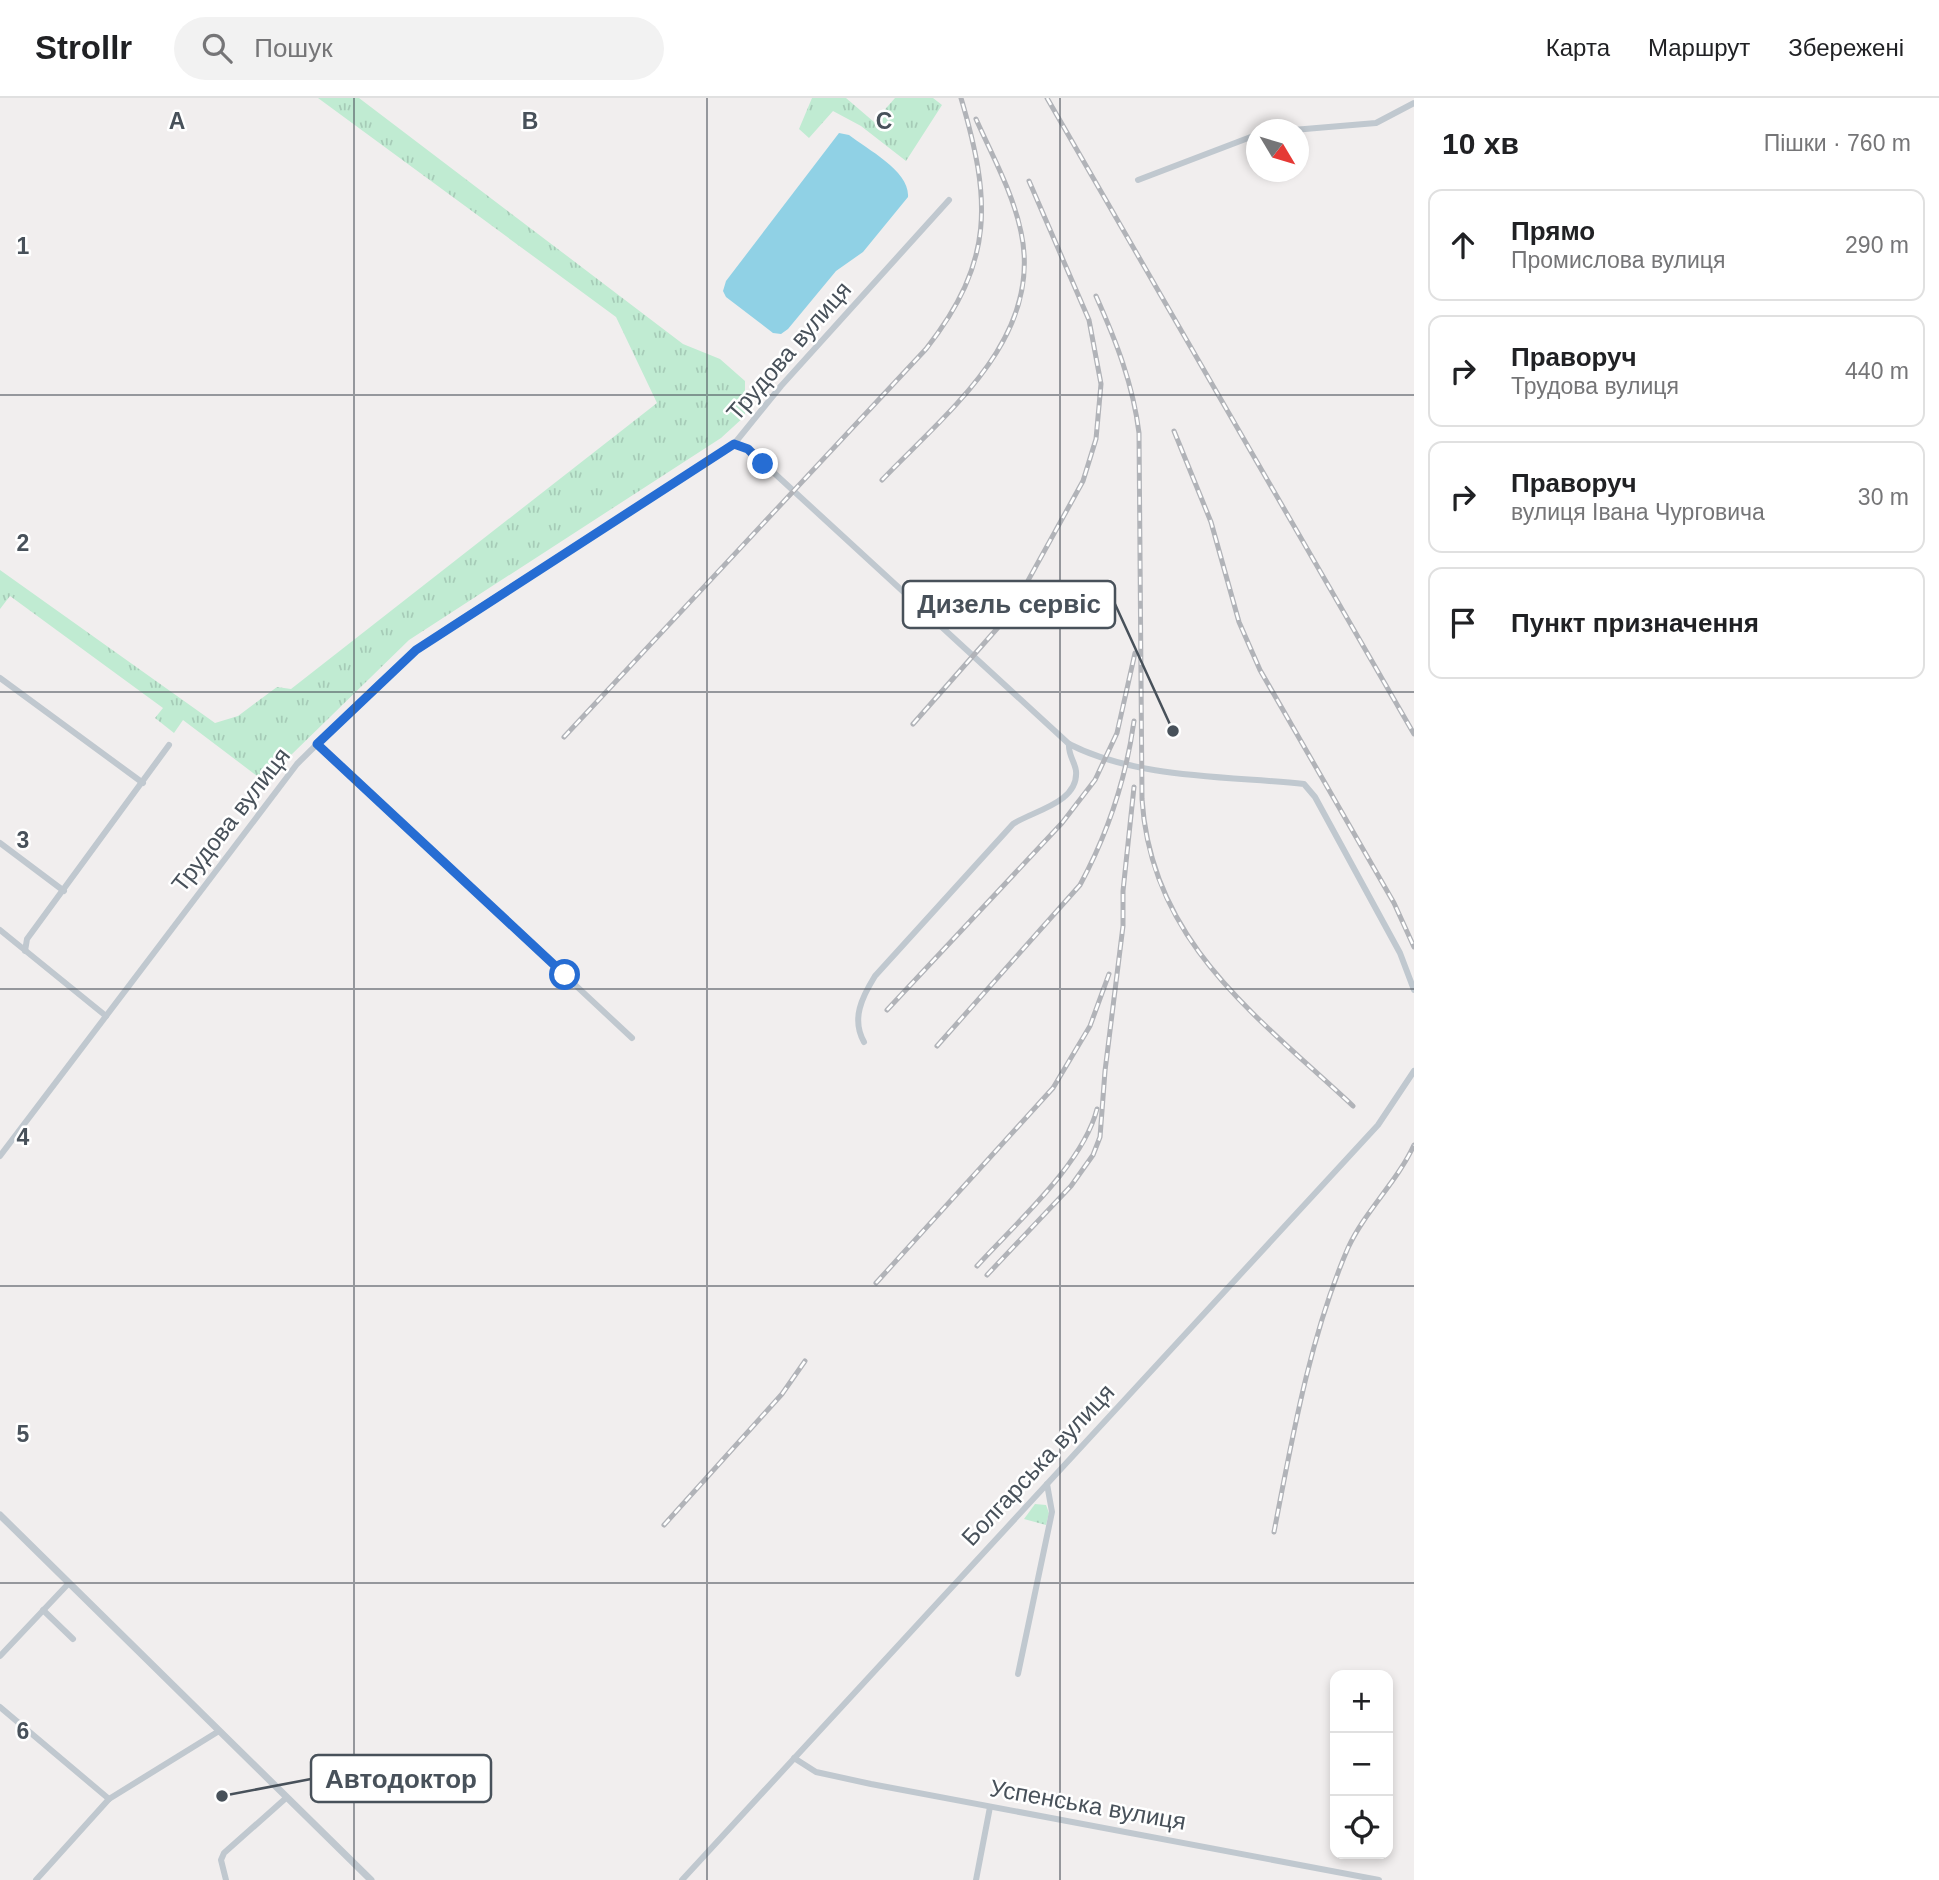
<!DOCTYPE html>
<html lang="uk">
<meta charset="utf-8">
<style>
:root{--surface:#fff;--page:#f2f2f2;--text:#202124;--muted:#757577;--line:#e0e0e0}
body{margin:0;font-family:Arial,sans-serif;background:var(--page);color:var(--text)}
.controls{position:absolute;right:21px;bottom:21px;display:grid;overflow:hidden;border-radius:14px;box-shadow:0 4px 10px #0003}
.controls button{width:63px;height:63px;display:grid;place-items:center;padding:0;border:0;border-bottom:2px solid var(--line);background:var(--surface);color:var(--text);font:35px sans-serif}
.compass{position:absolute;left:1246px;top:21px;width:63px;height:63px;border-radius:50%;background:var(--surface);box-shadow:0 4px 10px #0003;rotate:128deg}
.stop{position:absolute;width:21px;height:21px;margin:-16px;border:5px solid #266dd3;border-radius:50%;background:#fff}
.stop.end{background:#266dd3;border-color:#fff;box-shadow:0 2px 7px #0008}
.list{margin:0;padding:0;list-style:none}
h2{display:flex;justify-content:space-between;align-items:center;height:91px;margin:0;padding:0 28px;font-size:30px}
h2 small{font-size:23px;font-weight:400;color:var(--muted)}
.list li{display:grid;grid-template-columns:46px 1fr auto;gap:21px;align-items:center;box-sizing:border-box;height:112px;margin:0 14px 14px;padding:0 14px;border:2px solid var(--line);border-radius:14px}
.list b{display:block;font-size:26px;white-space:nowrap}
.list p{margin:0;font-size:23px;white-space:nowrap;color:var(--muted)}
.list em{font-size:23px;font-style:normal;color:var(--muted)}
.icon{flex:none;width:38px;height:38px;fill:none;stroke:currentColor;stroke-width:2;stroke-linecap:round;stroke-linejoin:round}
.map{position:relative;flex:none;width:1414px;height:1782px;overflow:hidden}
header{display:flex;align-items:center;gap:42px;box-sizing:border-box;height:98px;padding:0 35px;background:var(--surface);border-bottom:2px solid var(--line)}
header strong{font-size:33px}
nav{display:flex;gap:38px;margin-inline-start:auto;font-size:24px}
.search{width:490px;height:63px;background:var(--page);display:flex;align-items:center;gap:18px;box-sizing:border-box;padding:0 24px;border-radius:38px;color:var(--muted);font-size:26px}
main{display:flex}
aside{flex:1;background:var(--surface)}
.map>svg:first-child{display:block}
.grass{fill:url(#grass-tufts)}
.water{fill:#90d1e5}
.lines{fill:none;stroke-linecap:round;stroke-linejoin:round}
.minor{stroke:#c0c8cf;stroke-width:6}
.tertiary{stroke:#c0c8cf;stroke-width:7}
.rail-casing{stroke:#b1b3b8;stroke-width:5}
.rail{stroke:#fff;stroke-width:2.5;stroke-dasharray:8;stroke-linecap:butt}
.route{stroke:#266dd3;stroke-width:9}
.grid{fill:none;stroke:#48515a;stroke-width:2;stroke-opacity:0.55}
.labels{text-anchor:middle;stroke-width:5;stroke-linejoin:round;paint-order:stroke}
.street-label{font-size:24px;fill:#48515a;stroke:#fff}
.grid-label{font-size:23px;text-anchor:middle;font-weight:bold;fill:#48515a;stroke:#fff;stroke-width:5;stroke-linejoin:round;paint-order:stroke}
.leader{fill:none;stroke:#48515a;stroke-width:2.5}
.callout-dot{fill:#48515a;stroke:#fff;stroke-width:2.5}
.callout{fill:#fff;stroke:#48515a;stroke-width:2.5}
.callout-label{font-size:26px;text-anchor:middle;font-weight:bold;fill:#48515a}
</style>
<header>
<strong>Strollr</strong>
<div class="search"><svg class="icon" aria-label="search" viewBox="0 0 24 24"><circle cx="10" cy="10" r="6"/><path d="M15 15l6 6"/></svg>Пошук</div>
<nav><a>Карта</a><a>Маршрут</a><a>Збережені</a></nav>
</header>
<main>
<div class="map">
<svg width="1414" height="1782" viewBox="0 0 1414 1782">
<defs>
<pattern id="grass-tufts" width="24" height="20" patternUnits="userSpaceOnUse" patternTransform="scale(1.75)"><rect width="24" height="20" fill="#c0ebd2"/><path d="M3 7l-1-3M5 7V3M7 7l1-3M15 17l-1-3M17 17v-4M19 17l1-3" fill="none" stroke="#a6cbb7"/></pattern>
</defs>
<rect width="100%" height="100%" fill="#f1eeee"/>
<!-- grass -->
<g class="grass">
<path d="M 318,0 L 359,0 L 683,246 L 720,261 L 745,283 L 745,318 L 721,340 L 409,542 L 290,658 L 269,687 L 183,622 L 174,635 L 155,620 L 163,610 L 10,498 L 0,511 L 0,472 L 215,625 L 238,618 L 277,589 L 291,591 L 657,305 L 616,219 Z"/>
<path d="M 812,0 L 846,0 L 874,24 L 895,0 L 933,0 L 942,7 L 906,63 L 861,28 L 833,13 L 809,40 L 799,31 Z"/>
<path d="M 1035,1406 L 1046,1407 L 1049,1415 L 1046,1427 L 1024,1421 Z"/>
</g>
<!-- water -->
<path class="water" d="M 839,35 L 849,37 C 868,52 910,73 908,99 L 863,154 L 836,173 L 788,231 L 781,236 L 773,235 L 726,199 L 723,193 L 726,183 Z"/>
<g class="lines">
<!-- minor -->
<g class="minor">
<path d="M 1293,32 L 1376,25 L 1414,5"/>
<path d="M 1138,82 L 1256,37"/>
<path d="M 734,346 L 748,351 L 1069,646 C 1137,681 1228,678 1304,686 L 1315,699 L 1400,855 L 1414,892"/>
<path d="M 0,580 L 143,685"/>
<path d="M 317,646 L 632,940"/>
<path d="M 0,745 L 64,793"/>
<path d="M 0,832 L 106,918"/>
<path d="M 25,853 L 27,841 L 169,647"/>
<path d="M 864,944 C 851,921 862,899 875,878 L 1013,726 C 1032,713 1079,705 1076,673 C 1075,664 1068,657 1069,646"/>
<path d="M 0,1058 L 297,666 L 379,585 L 416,552 L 452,527 L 734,346 L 781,288 L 949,102"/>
<path d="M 43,1512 L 73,1541"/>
<path d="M 0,1558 L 69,1485"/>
<path d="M 1018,1576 L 1052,1414 L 1047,1386"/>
<path d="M 0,1609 L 109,1701"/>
<path d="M 794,1660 L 816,1674 L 871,1686 L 1379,1782"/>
<path d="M 36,1782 L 109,1701 L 219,1633"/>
<path d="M 226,1782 L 221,1762 L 224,1755 L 286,1700"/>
<path d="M 682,1782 L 1378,1027 L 1414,973"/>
<path d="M 976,1782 L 990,1709"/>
</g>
<!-- tertiary -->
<path class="tertiary" d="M 0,1417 L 371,1782"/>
<!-- rail casing -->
<g class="rail-casing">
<g id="rail">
<path d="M 1047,0 L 1414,636"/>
<path d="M 1096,198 C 1116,243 1133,286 1139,335 L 1142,701 C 1151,844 1257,918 1353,1008"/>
<path d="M 1174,333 L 1211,424 L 1239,524 L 1260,572 L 1394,805 L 1414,849"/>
<path d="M 882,382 C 946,315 1044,240 1021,134 C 1013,95 992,57 976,21"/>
<path d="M 913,626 L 1009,517 L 1083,383 L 1096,341 L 1101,286 L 1089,222 L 1029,83"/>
<path d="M 564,639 L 926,251 C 995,163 991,102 961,0"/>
<path d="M 887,912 L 1062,725 L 1095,682 L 1117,635 L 1135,555"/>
<path d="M 937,948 L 1080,787 C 1108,735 1126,681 1134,623"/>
<path d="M 977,1168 C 1016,1125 1083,1066 1097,1011"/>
<path d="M 987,1177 L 1071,1088 L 1093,1057 L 1100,1039 L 1105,973 L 1123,828 L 1123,793 L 1134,689"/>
<path d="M 876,1185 L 1053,990 L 1090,928 L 1109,876"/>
<path d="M 664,1427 L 782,1296 L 805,1263"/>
<path d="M 1274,1434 C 1292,1341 1310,1238 1348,1150 C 1365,1113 1397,1084 1414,1047"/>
</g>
</g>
<!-- rail -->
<use href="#rail" class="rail"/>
</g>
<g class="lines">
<!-- route -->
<path class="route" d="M 565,877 L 317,646 L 416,552 L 734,346 L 748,351 L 763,366"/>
</g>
<!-- grid -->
<path class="grid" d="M 354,0 L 354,1782M 707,0 L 707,1782M 1060,0 L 1060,1782M 0,297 L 1414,297M 0,594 L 1414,594M 0,891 L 1414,891M 0,1188 L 1414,1188M 0,1485 L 1414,1485"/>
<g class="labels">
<!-- street labels -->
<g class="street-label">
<text transform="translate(789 253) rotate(-49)" y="8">Трудова вулиця</text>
<text transform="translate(231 722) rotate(-52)" y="8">Трудова вулиця</text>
<text transform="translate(1038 1367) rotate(-47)" y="8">Болгарська вулиця</text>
<text transform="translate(1088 1707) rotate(10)" y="8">Успенська вулиця</text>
</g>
</g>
<g class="grid-label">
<text x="177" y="31">A</text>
<text x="530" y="31">B</text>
<text x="884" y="31">C</text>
<text x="23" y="156">1</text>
<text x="23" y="453">2</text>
<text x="23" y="750">3</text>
<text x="23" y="1047">4</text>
<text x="23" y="1344">5</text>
<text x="23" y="1641">6</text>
</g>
<!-- callouts -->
<path class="leader" d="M1173 633L1115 506M222 1698L311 1681"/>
<g class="callout-dot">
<circle cx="1173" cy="633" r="7"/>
<circle cx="222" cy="1698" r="7"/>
</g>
<g class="callout">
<rect x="903" y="483" width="212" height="47" rx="7"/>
<rect x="311" y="1657" width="180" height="47" rx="7"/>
</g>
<g class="callout-label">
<text x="1009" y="515">Дизель сервіс</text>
<text x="401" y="1690">Автодоктор</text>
</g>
</svg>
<div class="controls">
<button>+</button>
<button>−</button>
<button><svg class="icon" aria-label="locate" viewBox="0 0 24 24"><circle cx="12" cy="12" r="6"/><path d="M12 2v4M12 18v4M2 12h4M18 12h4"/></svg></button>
</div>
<svg class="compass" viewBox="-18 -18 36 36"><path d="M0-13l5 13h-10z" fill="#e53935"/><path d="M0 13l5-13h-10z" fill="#757577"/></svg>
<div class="stop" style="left:565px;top:877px"></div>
<div class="stop end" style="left:763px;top:366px"></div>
</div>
<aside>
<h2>10 хв<small>Пішки · 760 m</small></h2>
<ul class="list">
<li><svg class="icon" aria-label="ahead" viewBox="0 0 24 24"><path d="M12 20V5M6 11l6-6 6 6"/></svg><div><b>Прямо</b><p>Промислова вулиця</p></div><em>290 m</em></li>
<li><svg class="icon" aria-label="right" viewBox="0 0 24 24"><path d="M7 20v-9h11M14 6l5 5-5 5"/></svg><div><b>Праворуч</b><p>Трудова вулиця</p></div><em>440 m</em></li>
<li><svg class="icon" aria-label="right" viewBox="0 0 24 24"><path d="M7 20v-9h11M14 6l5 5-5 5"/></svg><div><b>Праворуч</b><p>вулиця Івана Чурговича</p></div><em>30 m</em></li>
<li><svg class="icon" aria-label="arrive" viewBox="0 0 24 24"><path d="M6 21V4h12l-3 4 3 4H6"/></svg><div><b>Пункт призначення</b></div></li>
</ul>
</aside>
</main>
